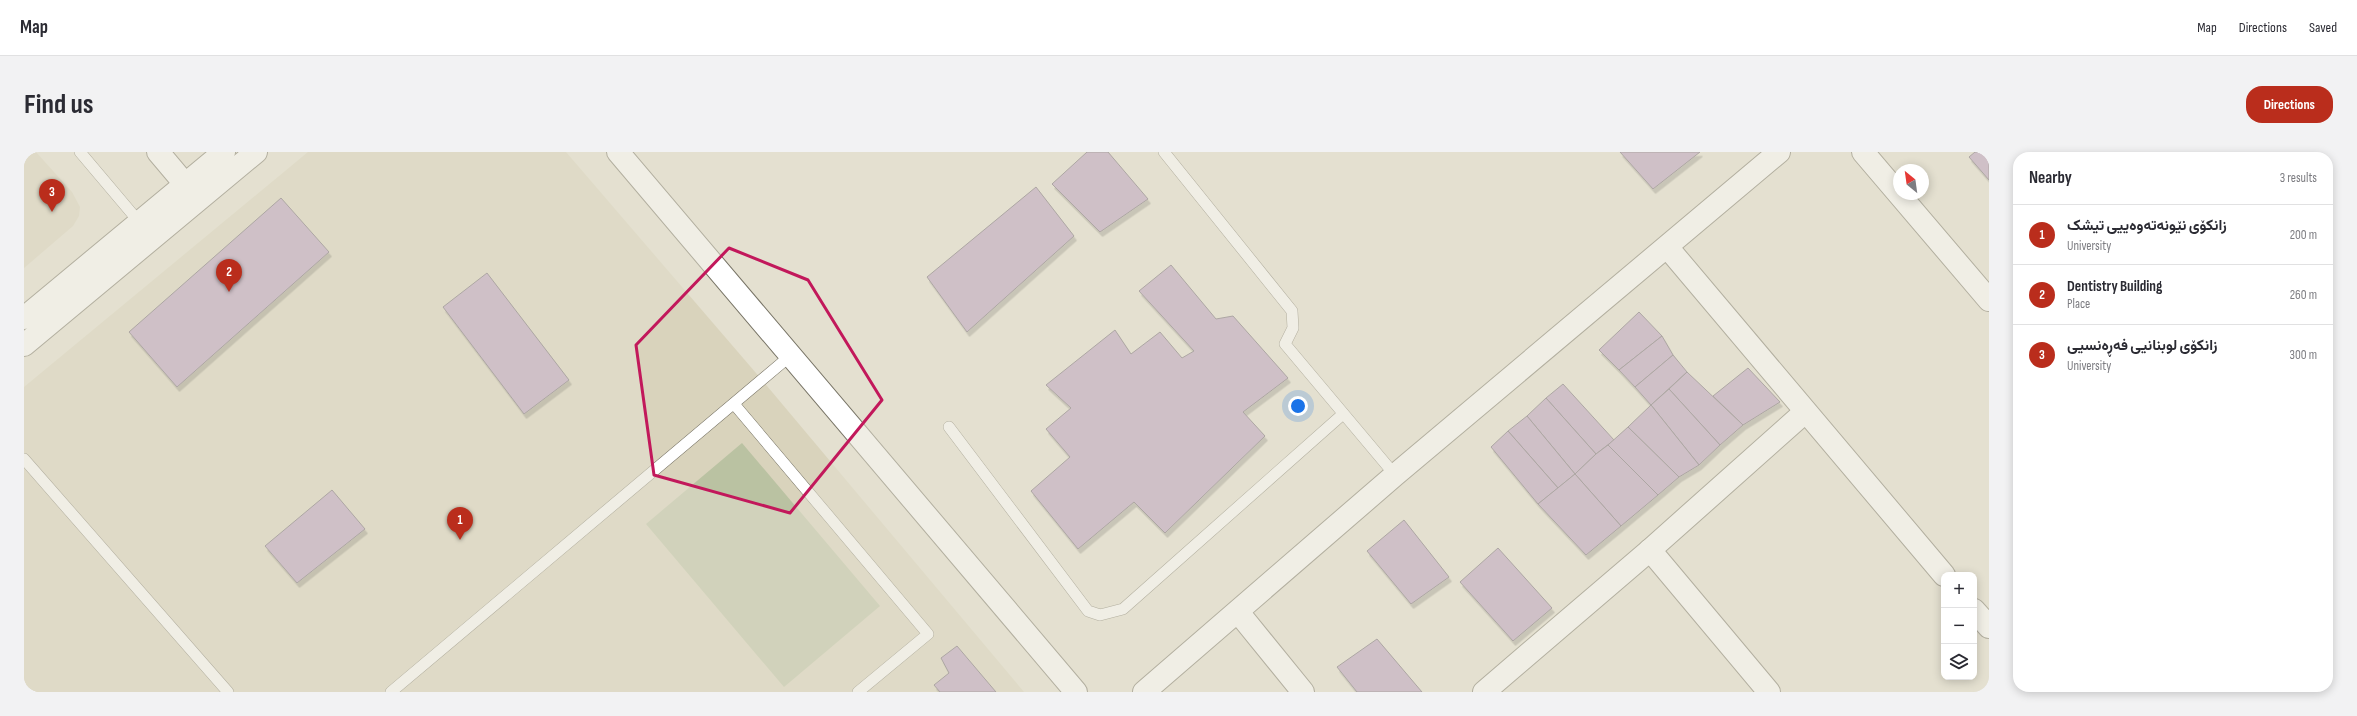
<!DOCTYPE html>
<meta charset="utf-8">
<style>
:root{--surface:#fff;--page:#f2f2f3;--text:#2b2b33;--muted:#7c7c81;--line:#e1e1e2;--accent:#ba2d1c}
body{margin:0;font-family:"Sofia Sans Condensed",Vazirmatn,sans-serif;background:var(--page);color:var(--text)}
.controls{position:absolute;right:12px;bottom:12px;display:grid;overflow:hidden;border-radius:8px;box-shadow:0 2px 10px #0003}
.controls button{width:36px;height:36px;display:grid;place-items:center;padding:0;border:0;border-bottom:1px solid var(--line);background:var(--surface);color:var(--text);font:20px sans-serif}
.compass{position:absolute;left:1869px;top:12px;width:36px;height:36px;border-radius:50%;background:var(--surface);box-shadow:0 2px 10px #0003;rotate:331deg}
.you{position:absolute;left:1274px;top:254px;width:14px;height:14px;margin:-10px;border:3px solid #fff;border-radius:50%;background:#1a73e8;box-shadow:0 0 0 6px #1a73e833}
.badge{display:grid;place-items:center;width:26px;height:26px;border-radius:50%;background:var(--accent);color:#fff;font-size:13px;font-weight:700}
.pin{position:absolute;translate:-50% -33px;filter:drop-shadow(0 1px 2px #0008)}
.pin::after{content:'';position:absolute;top:21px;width:14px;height:12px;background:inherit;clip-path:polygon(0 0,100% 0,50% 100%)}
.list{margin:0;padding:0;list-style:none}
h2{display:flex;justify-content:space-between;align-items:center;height:52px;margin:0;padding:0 16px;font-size:17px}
h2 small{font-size:13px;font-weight:400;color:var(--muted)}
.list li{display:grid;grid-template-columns:26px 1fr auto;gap:12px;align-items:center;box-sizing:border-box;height:60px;padding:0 16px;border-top:1px solid var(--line)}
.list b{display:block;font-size:15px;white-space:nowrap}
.list p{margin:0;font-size:13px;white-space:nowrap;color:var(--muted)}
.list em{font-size:13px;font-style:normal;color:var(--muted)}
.icon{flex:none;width:22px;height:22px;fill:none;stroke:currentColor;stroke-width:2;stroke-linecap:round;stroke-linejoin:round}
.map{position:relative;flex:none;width:1965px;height:540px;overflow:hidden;border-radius:16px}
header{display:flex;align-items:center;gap:24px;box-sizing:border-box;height:56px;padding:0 20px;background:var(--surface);border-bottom:1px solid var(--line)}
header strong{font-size:19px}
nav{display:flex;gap:22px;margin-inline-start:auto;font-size:14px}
.intro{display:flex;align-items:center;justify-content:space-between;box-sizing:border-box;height:96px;padding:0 24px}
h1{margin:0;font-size:28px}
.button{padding:10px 18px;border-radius:16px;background:var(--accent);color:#fff;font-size:14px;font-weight:700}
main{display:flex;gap:24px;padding:0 24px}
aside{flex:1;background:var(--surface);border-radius:16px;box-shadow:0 2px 10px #0003}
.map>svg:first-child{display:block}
.built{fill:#d9d3bc}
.green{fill:#bac2a2}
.building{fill:#b69abd;stroke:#6b616d;filter:url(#shadow)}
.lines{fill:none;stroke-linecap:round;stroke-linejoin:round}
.lane-casing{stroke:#787466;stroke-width:12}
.street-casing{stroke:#787466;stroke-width:24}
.secondary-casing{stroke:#787466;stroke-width:24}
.lane{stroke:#fff;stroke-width:11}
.street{stroke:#fff;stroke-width:22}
.secondary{stroke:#fff;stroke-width:22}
.marked{fill:none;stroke:#c2185b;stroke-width:3;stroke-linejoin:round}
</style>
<header>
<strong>Map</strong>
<nav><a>Map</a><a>Directions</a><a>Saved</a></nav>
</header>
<div class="intro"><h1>Find us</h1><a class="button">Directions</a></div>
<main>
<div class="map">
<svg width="1965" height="540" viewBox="0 0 1965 540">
<defs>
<filter id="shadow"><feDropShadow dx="2.5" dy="4.5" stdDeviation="0" flood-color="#0004"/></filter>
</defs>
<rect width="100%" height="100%" fill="#e4e0d0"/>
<!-- built -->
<g class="built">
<path d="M 0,0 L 12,0 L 48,40 L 56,55 L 55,64 L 49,74 L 0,116 Z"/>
<path d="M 284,0 L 542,0 L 738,228 L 1000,540 L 0,540 L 0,235 Z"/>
</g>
<!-- green -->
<path class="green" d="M 718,291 L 856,454 L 760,535 L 622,372 Z"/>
<!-- building -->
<g class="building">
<path d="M 1063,0 L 1084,0 L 1124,47 L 1076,80 L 1028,32 Z"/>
<path d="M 1596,0 L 1676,0 L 1629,37 Z"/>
<path d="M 1951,0 L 1965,0 L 1965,28 L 1945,5 Z"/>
<path d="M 1012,35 L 1050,84 L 943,180 L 903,125 Z"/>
<path d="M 257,46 L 305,100 L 153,235 L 105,180 Z"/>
<path d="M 1147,113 L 1192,167 L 1209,164 L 1264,226 L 1219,260 L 1241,284 L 1141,381 L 1110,350 L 1054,397 L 1007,339 L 1046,305 L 1022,277 L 1047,256 L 1022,233 L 1091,178 L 1107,202 L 1136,180 L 1158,206 L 1170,199 L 1115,139 Z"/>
<path d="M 463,121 L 545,228 L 500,262 L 419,155 Z"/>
<path d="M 1615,160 L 1638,184 L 1595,218 L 1575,198 Z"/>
<path d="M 1638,184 L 1649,203 L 1611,235 L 1595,218 Z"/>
<path d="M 1649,203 L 1663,220 L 1627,253 L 1611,235 Z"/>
<path d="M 1724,216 L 1756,250 L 1719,273 L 1689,244 Z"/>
<path d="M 1663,220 L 1719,273 L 1696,293 L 1645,237 Z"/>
<path d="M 1539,232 L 1590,288 L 1572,302 L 1522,246 Z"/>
<path d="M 1645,237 L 1696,293 L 1675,313 L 1627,253 Z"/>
<path d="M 1522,246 L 1572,302 L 1551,322 L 1503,264 Z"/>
<path d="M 1627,253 L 1675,313 L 1655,325 L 1604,275 Z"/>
<path d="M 1503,264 L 1551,322 L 1534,336 L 1484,279 Z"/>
<path d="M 1604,275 L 1655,325 L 1634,343 L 1584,293 Z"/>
<path d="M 1484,279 L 1534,336 L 1514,352 L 1467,295 Z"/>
<path d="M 1584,293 L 1634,343 L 1597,374 L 1551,322 L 1572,302 Z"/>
<path d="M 1551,322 L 1597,374 L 1562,403 L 1514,352 Z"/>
<path d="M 308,338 L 341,377 L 273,431 L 241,394 Z"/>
<path d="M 1380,368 L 1425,425 L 1387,452 L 1343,399 Z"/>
<path d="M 1474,396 L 1528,456 L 1489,489 L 1436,430 Z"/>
<path d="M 1353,487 L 1398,540 L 1333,540 L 1313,515 Z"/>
<path d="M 933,494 L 972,540 L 916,540 L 910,533 L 925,521 L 917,506 Z"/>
</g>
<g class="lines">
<!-- lane casing -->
<g class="lane-casing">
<g id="lane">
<path d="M 56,0 L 116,71"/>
<path d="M 1140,0 L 1268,159 L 1269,176 L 1261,192 L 1371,323"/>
<path d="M 710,252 L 904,482 L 834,540"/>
<path d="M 925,275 L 1064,459 L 1076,463 L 1099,457 L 1319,262"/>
<path d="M 0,307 L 204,540"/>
<path d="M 367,540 L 766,204"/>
</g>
</g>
<!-- street casing -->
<g class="street-casing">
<g id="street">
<path d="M 134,0 L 161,32"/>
<path d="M 594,0 L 1052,540"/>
<path d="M 1839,0 L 1965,148"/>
<path d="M 1644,96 L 1920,423"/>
<path d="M 1626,398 L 1745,540"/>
<path d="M 1950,458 L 1965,475"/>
<path d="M 1214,460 L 1279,540"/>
<path d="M 1120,540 L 1371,323 L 1755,0"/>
<path d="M 1460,540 L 1626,398 L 1781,260"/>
</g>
</g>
<!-- secondary casing -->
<g class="secondary-casing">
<g id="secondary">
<path d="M 0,166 L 200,0"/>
<path d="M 0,193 L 232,0"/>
</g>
</g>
<!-- lane -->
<use href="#lane" class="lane"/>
<!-- street -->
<use href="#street" class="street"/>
<!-- secondary -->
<use href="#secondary" class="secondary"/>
</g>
<!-- marked area -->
<path d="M0 0H1965V540H0ZM 705,96 L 784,128 L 858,248 L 766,361 L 630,323 L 612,193 Z" fill="#e4e0d0" fill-opacity=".55" fill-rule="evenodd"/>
<path class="marked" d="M 705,96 L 784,128 L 858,248 L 766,361 L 630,323 L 612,193 Z"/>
</svg>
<div class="controls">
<button>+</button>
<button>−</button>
<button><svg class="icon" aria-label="layers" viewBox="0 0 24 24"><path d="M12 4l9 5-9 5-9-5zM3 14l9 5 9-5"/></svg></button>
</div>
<svg class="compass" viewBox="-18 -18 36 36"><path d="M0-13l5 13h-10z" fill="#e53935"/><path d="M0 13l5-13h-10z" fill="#7c7c81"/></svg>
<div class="you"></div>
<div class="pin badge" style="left:436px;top:388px">1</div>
<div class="pin badge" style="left:205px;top:140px">2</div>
<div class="pin badge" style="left:28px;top:60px">3</div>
</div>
<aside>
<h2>Nearby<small>3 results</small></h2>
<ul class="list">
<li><span class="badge">1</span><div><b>زانکۆی نێونەتەوەییی تیشک</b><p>University</p></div><em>200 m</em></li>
<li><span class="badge">2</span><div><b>Dentistry Building</b><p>Place</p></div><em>260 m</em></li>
<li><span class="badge">3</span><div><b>زانکۆی لوبنانیی فەڕەنسیی</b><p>University</p></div><em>300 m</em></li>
</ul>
</aside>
</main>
